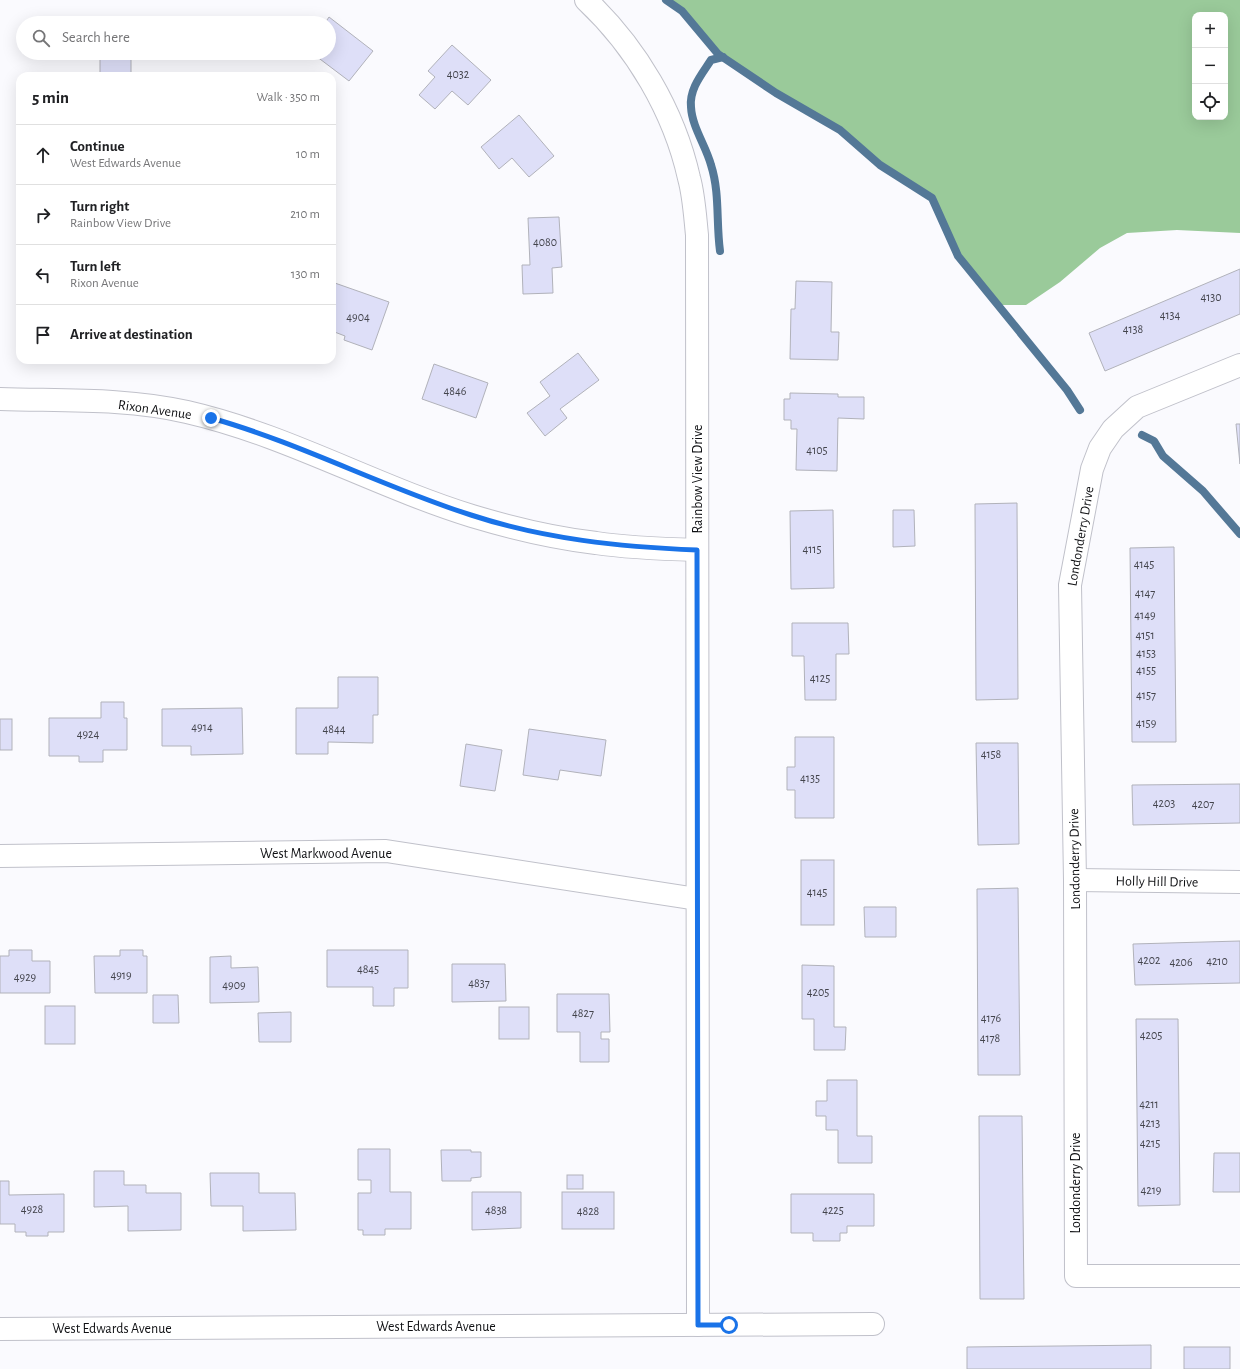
<!DOCTYPE html>
<meta charset="utf-8">
<style>
:root{--surface:#fff;--page:#f6f6f6;--text:#202124;--muted:#757577;--line:#e0e0e0}
body{margin:0;font-family:"Alegreya Sans",sans-serif;background:var(--page);color:var(--text)}
.controls{position:absolute;right:12px;top:12px;display:grid;overflow:hidden;border-radius:8px;box-shadow:0 4px 16px #0002}
.controls button{width:36px;height:36px;display:grid;place-items:center;padding:0;border:0;border-bottom:1px solid var(--line);background:var(--surface);color:var(--text);font:20px sans-serif}
.stop{position:absolute;width:12px;height:12px;margin:-9px;border:3px solid #1a73e8;border-radius:50%;background:#fff}
.stop.end{background:#1a73e8;border-color:#fff;box-shadow:0 1px 4px #0008}
.list{margin:0;padding:0;list-style:none}
h2{display:flex;justify-content:space-between;align-items:center;height:52px;margin:0;padding:0 16px;font-size:17px}
h2 small{font-size:13px;font-weight:400;color:var(--muted)}
.list li{display:grid;grid-template-columns:26px 1fr auto;gap:12px;align-items:center;box-sizing:border-box;height:60px;padding:0 16px;border-top:1px solid var(--line)}
.list b{display:block;font-size:15px;white-space:nowrap}
.list p{margin:0;font-size:13px;white-space:nowrap;color:var(--muted)}
.list em{font-size:13px;font-style:normal;color:var(--muted)}
.icon{flex:none;width:22px;height:22px;fill:none;stroke:currentColor;stroke-width:2;stroke-linecap:round;stroke-linejoin:round}
.map{position:relative;flex:none;width:1240px;height:1369px;overflow:hidden}
.search{position:absolute;background:var(--surface);box-shadow:0 4px 16px #0002;left:16px;top:16px;width:320px;height:44px;display:flex;align-items:center;gap:10px;box-sizing:border-box;padding:0 14px;border-radius:22px;color:var(--muted);font-size:15px}
.panel{position:absolute;background:var(--surface);box-shadow:0 4px 16px #0002;left:16px;top:72px;width:320px;height:292px;border-radius:12px}
.map>svg:first-child{display:block}
.forest{fill:#9aca9a;fill-rule:evenodd}
.lines{fill:none;stroke-linecap:round;stroke-linejoin:round}
.stream{stroke:#547897;stroke-width:8}
.building{fill:#dedff8;stroke:#b1b2ba}
.minor-casing{stroke:#c0c1ca;stroke-width:24}
.minor{stroke:#fff;stroke-width:22}
.route{stroke:#1a73e8;stroke-width:5}
.labels{text-anchor:middle;stroke-width:3;stroke-linejoin:round;paint-order:stroke}
.number-label{font-size:12px;fill:#43444c}
.street-label{font-size:14px;fill:#0f1013;stroke:#fff}
</style>
<div class="map">
<svg width="1240" height="1369" viewBox="0 0 1240 1369">
<rect width="100%" height="100%" fill="#fafafe"/>
<!-- forest -->
<path class="forest" d="M 666,0 L 1240,0 L 1240,233 L 1177,230 L 1127,233 L 1100,248 L 1060,282 L 1026,305 L 996,305 L 958,256 L 931,198 L 880,165 L 840,130 L 776,93 L 718,54 L 682,11 ZM 1195,15 L 1225,15 L 1225,117 L 1195,117 Z"/>
<g class="lines">
<!-- stream -->
<g class="stream">
<path d="M 666,0 L 682,11 L 718,54 L 776,93 L 840,130 L 880,165 L 932,198 L 958,256 L 1067,390 L 1080,410"/>
<path d="M 720,251 C 716,222 720,193 711,165 C 706,146 692,127 691,107 C 689,89 702,74 711,60 L 723,57"/>
<path d="M 1142,435 L 1154,441 L 1163,456 L 1203,491 L 1240,534"/>
</g>
</g>
<!-- building -->
<g class="building">
<path d="M 329,17 L 373,51 L 349,81 L 312,53 L 329,53 L 329,23 L 325,23 Z"/>
<path d="M 452,45 L 491,80 L 468,105 L 452,91 L 435,109 L 419,95 L 435,77 L 428,71 Z"/>
<rect x="100" y="53" width="31" height="23"/>
<path d="M 519,115 L 554,156 L 529,177 L 512,158 L 499,169 L 481,147 Z"/>
<path d="M 559,217 L 562,267 L 552,268 L 553,293 L 523,294 L 522,265 L 530,265 L 528,218 Z"/>
<path d="M 1240,269 L 1240,314 L 1105,371 L 1089,333 Z"/>
<path d="M 796,281 L 832,282 L 831,332 L 839,332 L 838,360 L 790,359 L 791,309 L 795,309 Z"/>
<path d="M 332,282 L 389,302 L 372,350 L 344,340 L 345,336 L 332,331 Z"/>
<path d="M 578,353 L 599,380 L 560,409 L 567,418 L 545,436 L 527,413 L 550,396 L 540,382 Z"/>
<path d="M 434,364 L 488,383 L 476,418 L 422,399 Z"/>
<path d="M 790,393 L 838,394 L 838,397 L 864,397 L 864,419 L 838,418 L 837,471 L 796,470 L 797,429 L 791,429 L 791,420 L 784,420 L 784,399 L 790,399 Z"/>
<path d="M 1236,424 L 1240,424 L 1240,464 Z"/>
<path d="M 1017,503 L 1018,699 L 976,700 L 975,504 Z"/>
<path d="M 833,510 L 834,588 L 791,589 L 790,511 Z"/>
<path d="M 893,510 L 914,510 L 915,546 L 893,547 Z"/>
<path d="M 1174,547 L 1176,742 L 1132,742 L 1130,548 Z"/>
<path d="M 792,623 L 848,623 L 849,654 L 836,654 L 836,700 L 805,700 L 804,656 L 792,656 Z"/>
<path d="M 338,677 L 378,677 L 378,715 L 373,715 L 373,743 L 328,742 L 328,754 L 296,754 L 296,708 L 338,708 Z"/>
<path d="M 101,702 L 124,702 L 124,718 L 127,718 L 127,750 L 103,750 L 103,762 L 79,762 L 79,756 L 49,756 L 49,718 L 101,718 Z"/>
<path d="M 242,708 L 243,754 L 191,755 L 191,746 L 162,746 L 162,709 Z"/>
<rect x="0" y="719" width="12" height="31"/>
<path d="M 529,729 L 606,740 L 601,776 L 560,770 L 558,780 L 523,775 Z"/>
<path d="M 795,737 L 834,737 L 834,818 L 795,818 L 795,790 L 787,790 L 787,767 L 795,767 Z"/>
<path d="M 976,743 L 1018,743 L 1019,844 L 978,845 Z"/>
<path d="M 466,744 L 502,750 L 495,791 L 460,786 Z"/>
<path d="M 1240,784 L 1240,823 L 1133,825 L 1132,785 Z"/>
<rect x="801" y="860" width="33" height="65"/>
<path d="M 1018,888 L 1020,1075 L 978,1075 L 977,889 Z"/>
<path d="M 864,907 L 896,907 L 896,937 L 865,937 Z"/>
<path d="M 1240,941 L 1240,983 L 1135,985 L 1133,944 Z"/>
<path d="M 9,950 L 32,950 L 32,961 L 50,961 L 50,993 L 0,993 L 0,956 L 9,956 Z"/>
<path d="M 120,950 L 143,950 L 143,956 L 147,956 L 147,993 L 95,993 L 94,956 L 120,956 Z"/>
<path d="M 327,950 L 408,950 L 408,988 L 394,988 L 394,1006 L 373,1006 L 373,987 L 327,987 Z"/>
<path d="M 231,956 L 231,968 L 258,967 L 259,1002 L 210,1003 L 210,957 Z"/>
<path d="M 452,964 L 505,964 L 506,1001 L 452,1002 Z"/>
<path d="M 802,965 L 834,966 L 834,1027 L 846,1027 L 845,1050 L 814,1050 L 814,1019 L 802,1019 Z"/>
<path d="M 557,994 L 609,994 L 610,1032 L 601,1032 L 601,1039 L 609,1039 L 609,1062 L 580,1062 L 580,1032 L 557,1032 Z"/>
<path d="M 153,995 L 178,995 L 179,1023 L 153,1023 Z"/>
<rect x="45" y="1006" width="30" height="38"/>
<rect x="499" y="1007" width="30" height="32"/>
<path d="M 291,1012 L 291,1042 L 259,1042 L 258,1013 Z"/>
<path d="M 1136,1019 L 1178,1019 L 1180,1205 L 1138,1206 Z"/>
<path d="M 827,1080 L 857,1080 L 857,1136 L 872,1136 L 872,1163 L 838,1163 L 838,1130 L 826,1130 L 826,1116 L 816,1116 L 816,1101 L 827,1101 Z"/>
<path d="M 979,1116 L 1022,1116 L 1024,1299 L 980,1299 Z"/>
<path d="M 358,1149 L 390,1149 L 390,1192 L 411,1192 L 411,1229 L 385,1229 L 385,1235 L 363,1235 L 363,1230 L 358,1230 L 358,1193 L 371,1193 L 371,1180 L 358,1180 Z"/>
<path d="M 441,1150 L 471,1150 L 471,1152 L 481,1152 L 481,1177 L 471,1178 L 471,1181 L 442,1181 Z"/>
<path d="M 1214,1153 L 1240,1153 L 1240,1192 L 1213,1192 Z"/>
<path d="M 94,1171 L 124,1171 L 124,1185 L 146,1185 L 146,1193 L 181,1193 L 181,1230 L 128,1231 L 128,1206 L 94,1207 Z"/>
<path d="M 210,1173 L 259,1173 L 259,1193 L 295,1193 L 296,1230 L 243,1231 L 243,1206 L 211,1206 Z"/>
<rect x="567" y="1175" width="16" height="14"/>
<path d="M 0,1181 L 9,1181 L 9,1195 L 64,1194 L 64,1232 L 48,1232 L 48,1236 L 26,1236 L 26,1232 L 15,1232 L 15,1224 L 0,1224 Z"/>
<path d="M 472,1192 L 521,1192 L 521,1228 L 472,1230 Z"/>
<rect x="562" y="1192" width="52" height="37"/>
<path d="M 791,1194 L 874,1194 L 874,1226 L 847,1226 L 847,1233 L 840,1233 L 840,1241 L 813,1241 L 813,1233 L 791,1233 Z"/>
<path d="M 1151,1345 L 1151,1369 L 967,1369 L 967,1347 Z"/>
<rect x="1184" y="1347" width="46" height="22"/>
</g>
<g class="lines">
<!-- minor casing -->
<g class="minor-casing">
<g id="minor">
<path d="M 586,0 C 636,47 674,111 689,178 C 694,196 695,216 697,235 L 698,1325"/>
<path d="M 1240,365 L 1137,407 L 1113,429 L 1100,448 L 1092,469 L 1070,585 L 1075,880 L 1076,1276 L 1240,1276"/>
<path d="M 0,399 C 62,401 126,398 187,412 C 287,435 375,486 472,516 C 512,528 554,538 596,543 C 629,548 663,549 697,550"/>
<path d="M 0,856 L 386,851 L 697,899"/>
<path d="M 1075,880 L 1240,882"/>
<path d="M 0,1329 L 873,1324"/>
</g>
</g>
<!-- minor -->
<use href="#minor" class="minor"/>
</g>
<g class="lines">
<!-- route -->
<path class="route" d="M 211,418 C 300,443 383,487 471,515 C 544,539 620,547 697,550 L 698,1325 L 729,1325"/>
</g>
<g class="labels">
<!-- number labels -->
<g class="number-label">
<text x="458" y="78">4032</text>
<text x="545" y="246">4080</text>
<text x="1211" y="301">4130</text>
<text x="1170" y="319">4134</text>
<text x="358" y="321">4904</text>
<text x="1133" y="333">4138</text>
<text x="455" y="395">4846</text>
<text x="817" y="454">4105</text>
<text x="812" y="553">4115</text>
<text x="1144" y="568">4145</text>
<text x="1145" y="597">4147</text>
<text x="1145" y="619">4149</text>
<text x="1145" y="639">4151</text>
<text x="1146" y="657">4153</text>
<text x="1146" y="674">4155</text>
<text x="820" y="682">4125</text>
<text x="1146" y="699">4157</text>
<text x="1146" y="727">4159</text>
<text x="202" y="731">4914</text>
<text x="334" y="733">4844</text>
<text x="88" y="738">4924</text>
<text x="991" y="758">4158</text>
<text x="810" y="782">4135</text>
<text x="1164" y="807">4203</text>
<text x="1203" y="808">4207</text>
<text x="817" y="896">4145</text>
<text x="1149" y="964">4202</text>
<text x="1217" y="965">4210</text>
<text x="1181" y="966">4206</text>
<text x="368" y="973">4845</text>
<text x="121" y="979">4919</text>
<text x="25" y="981">4929</text>
<text x="479" y="987">4837</text>
<text x="234" y="989">4909</text>
<text x="818" y="996">4205</text>
<text x="583" y="1017">4827</text>
<text x="991" y="1022">4176</text>
<text x="1151" y="1039">4205</text>
<text x="990" y="1042">4178</text>
<text x="1149" y="1108">4211</text>
<text x="1150" y="1127">4213</text>
<text x="1150" y="1147">4215</text>
<text x="1151" y="1194">4219</text>
<text x="32" y="1213">4928</text>
<text x="496" y="1214">4838</text>
<text x="833" y="1214">4225</text>
<text x="588" y="1215">4828</text>
</g>
<!-- street labels -->
<g class="street-label">
<text transform="translate(155 409) rotate(8)" y="5">Rixon Avenue</text>
<text transform="translate(697 479) rotate(-90)" y="5">Rainbow View Drive</text>
<text transform="translate(1080 536) rotate(-80)" y="5">Londonderry Drive</text>
<text x="326" y="858">West Markwood Avenue</text>
<text transform="translate(1074 859) rotate(-91)" y="5">Londonderry Drive</text>
<text transform="translate(1157 881) rotate(1)" y="5">Holly Hill Drive</text>
<text transform="translate(1075 1183) rotate(-90)" y="5">Londonderry Drive</text>
<text x="436" y="1331">West Edwards Avenue</text>
<text x="112" y="1333">West Edwards Avenue</text>
</g>
</g>
</svg>
<div class="controls">
<button>+</button>
<button>−</button>
<button><svg class="icon" aria-label="locate" viewBox="0 0 24 24"><circle cx="12" cy="12" r="6"/><path d="M12 2v4M12 18v4M2 12h4M18 12h4"/></svg></button>
</div>
<div class="stop" style="left:729px;top:1325px"></div>
<div class="stop end" style="left:211px;top:418px"></div>
<div class="search"><svg class="icon" aria-label="search" viewBox="0 0 24 24"><circle cx="10" cy="10" r="6"/><path d="M15 15l6 6"/></svg>Search here</div>
<section class="panel">
<h2>5 min<small>Walk · 350 m</small></h2>
<ul class="list">
<li><svg class="icon" aria-label="ahead" viewBox="0 0 24 24"><path d="M12 20V5M6 11l6-6 6 6"/></svg><div><b>Continue</b><p>West Edwards Avenue</p></div><em>10 m</em></li>
<li><svg class="icon" aria-label="right" viewBox="0 0 24 24"><path d="M7 20v-9h11M14 6l5 5-5 5"/></svg><div><b>Turn right</b><p>Rainbow View Drive</p></div><em>210 m</em></li>
<li><svg class="icon" aria-label="left" viewBox="0 0 24 24"><path d="M17 20v-9H6M10 6l-5 5 5 5"/></svg><div><b>Turn left</b><p>Rixon Avenue</p></div><em>130 m</em></li>
<li><svg class="icon" aria-label="arrive" viewBox="0 0 24 24"><path d="M6 21V4h12l-3 4 3 4H6"/></svg><div><b>Arrive at destination</b></div></li>
</ul>
</section>
</div>
